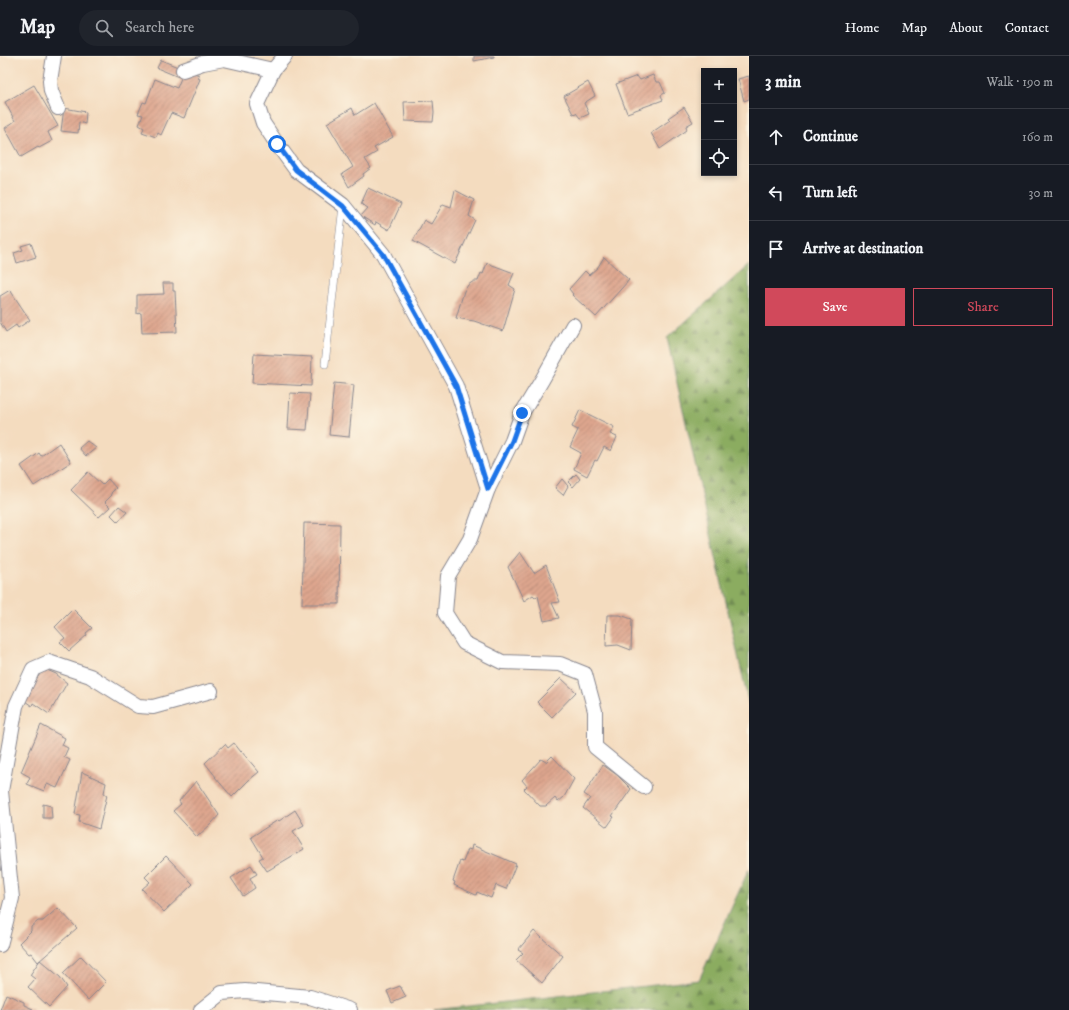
<!DOCTYPE html>
<meta charset="utf-8">
<style>
:root{--surface:#171b24;--page:#20242c;--text:#f1f3f6;--muted:#9ea1a6;--line:#363941;--accent:#d1495b}
body{margin:0;font-family:"IM FELL DW Pica",serif;background:var(--page);color:var(--text)}
.controls{position:absolute;right:12px;top:12px;display:grid;overflow:hidden;border-radius:0px;box-shadow:0 2px 6px #0003}
.controls button{width:36px;height:36px;display:grid;place-items:center;padding:0;border:0;border-bottom:1px solid var(--line);background:var(--surface);color:var(--text);font:20px sans-serif}
.stop{position:absolute;width:12px;height:12px;margin:-9px;border:3px solid #1a73e8;border-radius:50%;background:#fff}
.stop.end{background:#1a73e8;border-color:#fff;box-shadow:0 1px 4px #0008}
.list{margin:0;padding:0;list-style:none}
h2{display:flex;justify-content:space-between;align-items:center;height:52px;margin:0;padding:0 16px;font-size:17px}
h2 small{font-size:13px;font-weight:400;color:var(--muted)}
.list li{display:grid;grid-template-columns:26px 1fr auto;gap:12px;align-items:center;box-sizing:border-box;height:56px;padding:0 16px;border-top:1px solid var(--line)}
.list b{display:block;font-size:15px;white-space:nowrap}
.list em{font-size:13px;font-style:normal;color:var(--muted)}
.actions{display:flex;gap:8px;padding:12px 16px}
.actions a{flex:1;padding:9px 0;border:1px solid var(--accent);border-radius:0px;text-align:center;font-size:14px;color:var(--accent)}
.actions .main{background:var(--accent);color:#fff}
.icon{flex:none;width:22px;height:22px;fill:none;stroke:currentColor;stroke-width:2;stroke-linecap:round;stroke-linejoin:round}
.map{position:relative;flex:none;width:749px;height:954px;overflow:hidden}
header{display:flex;align-items:center;gap:24px;box-sizing:border-box;height:56px;padding:0 20px;background:var(--surface);border-bottom:1px solid var(--line)}
header strong{font-size:19px}
nav{display:flex;gap:22px;margin-inline-start:auto;font-size:14px}
.search{width:280px;height:36px;background:var(--page);display:flex;align-items:center;gap:10px;box-sizing:border-box;padding:0 14px;border-radius:22px;color:var(--muted);font-size:15px}
main{display:flex}
aside{flex:1;background:var(--surface)}
.map>svg:first-child{display:block}
.forest{fill:url(#forest-firs);stroke:#536e5f}
.building{fill:url(#building-hatch)}
.lines{fill:none;stroke-linecap:round;stroke-linejoin:round}
.service-casing{stroke:#88868e;stroke-width:8}
.minor-casing{stroke:#88868e;stroke-width:16}
.service{stroke:#fff;stroke-width:7}
.minor{stroke:#fff;stroke-width:14}
.route{stroke:#1a73e8;stroke-width:5}
</style>
<header>
<strong>Map</strong>
<div class="search"><svg class="icon" aria-label="search" viewBox="0 0 24 24"><circle cx="10" cy="10" r="6"/><path d="M15 15l6 6"/></svg>Search here</div>
<nav><a>Home</a><a>Map</a><a>About</a><a>Contact</a></nav>
</header>
<main>
<div class="map">
<svg width="749" height="954" viewBox="0 0 749 954">
<defs>
<pattern id="forest-firs" width="22" height="20" patternUnits="userSpaceOnUse"><rect width="22" height="20" fill="#8bac60"/><path d="M5 1l3.5 6h-7zM16 11l3.5 6h-7z" fill="#718c52"/></pattern>
<pattern id="building-hatch" width="6" height="6" patternUnits="userSpaceOnUse"><rect width="6" height="6" fill="#dea68e"/><path d="M-1 1l2-2M0 6l6-6M5 7l2-2" fill="none" stroke="#b38877"/></pattern>
</defs>
<rect width="100%" height="100%" fill="#fcf5e5"/>
<filter id="ink" filterUnits="userSpaceOnUse"><feTurbulence type="fractalNoise" baseFrequency=".025" numOctaves="2"/><feDisplacementMap in="SourceGraphic" scale="8" xChannelSelector="R" yChannelSelector="G"/><feConvolveMatrix kernelMatrix="1 2 1 2 8 2 1 2 1" color-interpolation-filters="sRGB"/></filter>
<filter id="wash" filterUnits="userSpaceOnUse"><feTurbulence type="fractalNoise" baseFrequency=".012" numOctaves="4" result="noise"/><feDisplacementMap in="SourceGraphic" scale="16" xChannelSelector="R" yChannelSelector="G"/><feGaussianBlur stdDeviation="0.9" result="paint"/><feColorMatrix in="noise" values="0 0 0 0 0 0 0 0 0 0 0 0 0 0 0 0 0 1.4 0 .05"/><feComposite in="paint" operator="in"/></filter>
<g filter="url(#wash)">
<rect width="100%" height="100%" fill="#f4dcbf"/>
<!-- forest -->
<g class="forest">
<path d="M 749,209 L 749,649 L 667,282 Z"/>
<path d="M 749,813 L 749,954 L 434,954 L 699,924 Z"/>
</g>
<g id="blocks">
<!-- building -->
<g class="building">
<path d="M 474,0 L 494,0 L 494,1 L 474,5 Z"/>
<path d="M 161,4 L 185,14 L 186,13 L 199,19 L 198,22 L 200,23 L 184,62 L 171,57 L 161,79 L 158,77 L 156,81 L 142,76 L 144,72 L 139,69 L 143,59 L 138,58 L 143,46 L 146,47 L 155,23 L 177,32 L 181,22 L 157,12 Z"/>
<path d="M 653,19 L 656,26 L 660,26 L 665,37 L 661,39 L 663,44 L 627,57 L 616,28 L 637,20 L 640,24 Z"/>
<path d="M 749,20 L 749,43 L 744,45 L 738,23 Z"/>
<path d="M 588,26 L 595,40 L 584,47 L 589,58 L 580,62 L 576,57 L 573,58 L 564,40 Z"/>
<path d="M 34,29 L 58,70 L 48,76 L 52,85 L 39,92 L 38,91 L 21,101 L 5,72 L 15,65 L 5,46 Z"/>
<path d="M 433,45 L 434,56 L 433,66 L 405,65 L 404,46 Z"/>
<path d="M 374,47 L 393,81 L 374,92 L 377,96 L 365,103 L 371,112 L 363,118 L 364,120 L 349,131 L 342,118 L 353,111 L 327,67 L 352,52 L 355,59 Z"/>
<path d="M 684,51 L 693,66 L 686,70 L 687,74 L 660,93 L 651,77 L 670,64 L 668,62 Z"/>
<path d="M 64,52 L 86,56 L 85,68 L 79,66 L 78,77 L 61,75 Z"/>
<path d="M 368,132 L 401,148 L 389,174 L 376,166 L 375,169 L 361,160 L 368,152 L 361,148 Z"/>
<path d="M 455,134 L 474,144 L 469,160 L 475,164 L 455,208 L 413,185 L 424,164 L 431,168 L 443,148 L 451,151 Z"/>
<path d="M 31,187 L 36,201 L 17,207 L 14,197 L 23,194 L 21,190 Z"/>
<path d="M 604,201 L 629,224 L 596,261 L 572,239 L 573,238 L 569,233 L 585,215 L 589,219 L 598,211 Z"/>
<path d="M 487,207 L 514,217 L 509,229 L 515,233 L 503,275 L 474,265 L 456,262 L 464,235 L 468,229 L 474,225 L 478,225 L 481,217 L 483,218 Z"/>
<path d="M 163,227 L 173,227 L 173,235 L 175,235 L 177,276 L 142,277 L 141,257 L 137,258 L 137,239 L 164,238 Z"/>
<path d="M 10,234 L 30,264 L 18,272 L 16,269 L 6,276 L 0,266 L 0,240 Z"/>
<path d="M 254,298 L 312,301 L 311,330 L 252,327 Z"/>
<path d="M 334,327 L 354,329 L 349,381 L 329,379 Z"/>
<path d="M 290,337 L 310,338 L 307,374 L 288,373 Z"/>
<path d="M 580,354 L 614,371 L 610,378 L 617,381 L 611,395 L 604,391 L 597,405 L 595,404 L 587,420 L 574,413 L 581,397 L 570,391 L 578,374 L 572,371 Z"/>
<path d="M 87,385 L 96,392 L 86,400 L 79,392 Z"/>
<path d="M 59,387 L 71,406 L 34,430 L 21,410 L 39,397 L 41,400 Z"/>
<path d="M 88,416 L 102,429 L 108,423 L 116,432 L 111,437 L 112,439 L 105,446 L 110,451 L 99,461 L 71,434 Z"/>
<path d="M 576,418 L 580,423 L 573,431 L 568,426 Z"/>
<path d="M 562,423 L 568,430 L 563,439 L 555,432 Z"/>
<path d="M 119,450 L 127,456 L 118,466 L 111,459 Z"/>
<path d="M 304,467 L 340,468 L 339,548 L 302,548 Z"/>
<path d="M 520,496 L 534,517 L 546,509 L 560,546 L 552,547 L 559,562 L 544,565 L 538,540 L 535,541 L 533,539 L 524,545 L 508,511 Z"/>
<path d="M 73,553 L 92,572 L 86,577 L 87,579 L 69,595 L 60,586 L 65,582 L 55,571 Z"/>
<path d="M 607,559 L 620,559 L 632,563 L 631,594 L 618,589 L 606,590 Z"/>
<path d="M 42,614 L 46,616 L 47,614 L 56,618 L 67,627 L 49,658 L 33,647 L 32,650 L 22,643 L 35,619 L 38,621 Z"/>
<path d="M 561,622 L 576,636 L 552,661 L 537,646 Z"/>
<path d="M 41,669 L 65,682 L 62,689 L 68,692 L 64,701 L 70,704 L 57,732 L 47,728 L 44,735 L 27,728 L 30,721 L 21,716 Z"/>
<path d="M 234,687 L 241,696 L 241,695 L 259,716 L 249,724 L 232,741 L 215,721 L 216,721 L 205,707 L 225,688 L 228,692 Z"/>
<path d="M 552,700 L 574,723 L 564,741 L 558,746 L 555,742 L 546,750 L 540,750 L 524,733 L 527,730 L 522,724 L 541,703 L 546,706 Z"/>
<path d="M 603,709 L 617,719 L 631,733 L 612,760 L 614,761 L 607,771 L 583,752 L 590,742 L 584,738 Z"/>
<path d="M 82,716 L 106,727 L 104,737 L 107,739 L 99,773 L 79,766 L 80,759 L 75,758 Z"/>
<path d="M 196,725 L 219,759 L 212,767 L 197,781 L 173,755 L 181,748 L 179,745 Z"/>
<path d="M 43,748 L 51,750 L 52,762 L 43,762 Z"/>
<path d="M 295,754 L 304,769 L 293,775 L 304,793 L 267,815 L 259,803 L 263,801 L 251,781 L 278,764 L 279,765 Z"/>
<path d="M 472,789 L 516,808 L 506,833 L 496,829 L 491,842 L 477,836 L 476,839 L 454,829 L 455,826 L 453,825 L 460,805 L 463,806 L 468,793 L 471,794 Z"/>
<path d="M 166,800 L 193,828 L 164,856 L 142,833 L 150,826 L 145,821 Z"/>
<path d="M 251,809 L 257,818 L 250,822 L 255,832 L 243,840 L 231,822 Z"/>
<path d="M 58,852 L 77,872 L 38,906 L 31,897 L 29,898 L 19,887 L 31,875 L 31,871 L 38,865 L 43,865 Z"/>
<path d="M 534,875 L 563,900 L 542,927 L 516,904 L 523,897 L 518,894 Z"/>
<path d="M 81,900 L 106,926 L 88,944 L 63,917 Z"/>
<path d="M 40,904 L 60,921 L 67,931 L 49,951 L 28,931 L 35,923 L 30,919 Z"/>
<path d="M 400,930 L 406,941 L 392,947 L 387,935 Z"/>
<path d="M 6,938 L 24,946 L 24,949 L 33,953 L 32,954 L 0,954 Z"/>
</g>
</g>
</g>
<g filter="url(#ink)">
<use href="#blocks" fill-opacity="0" stroke="#88868e" stroke-width="1"/>
<g class="lines">
<!-- service casing -->
<g class="service-casing">
<path id="service" d="M 325,308 L 343,150"/>
</g>
<!-- minor casing -->
<g class="minor-casing">
<g id="minor">
<path d="M 54,0 L 50,25 L 51,35 L 58,52"/>
<path d="M 285,0 L 273,14 L 257,48 L 263,67 L 277,88 L 296,114 L 343,149 L 383,198 L 456,330 L 488,433 L 470,483 L 448,520 L 445,557 L 464,587 L 502,606 L 560,608 L 585,618 L 595,655 L 595,691 L 644,731"/>
<path d="M 183,14 L 203,7 L 224,3 L 273,14"/>
<path d="M 488,433 L 512,385 L 522,357 L 542,324 L 573,269"/>
<path d="M 0,889 L 12,842 L 1,735 L 16,650 L 33,613 L 49,606 L 90,620 L 138,650 L 153,651 L 211,635"/>
<path d="M 201,954 L 222,937 L 245,935 L 310,941 L 350,954"/>
</g>
</g>
<!-- service -->
<use href="#service" class="service"/>
<!-- minor -->
<use href="#minor" class="minor"/>
</g>
</g>
<g class="lines" filter="url(#ink)">
<!-- route -->
<path class="route" d="M 277,88 L 296,114 L 343,150 L 383,198 L 456,330 L 488,433 L 512,385 L 522,357"/>
</g>
</svg>
<div class="controls">
<button>+</button>
<button>−</button>
<button><svg class="icon" aria-label="locate" viewBox="0 0 24 24"><circle cx="12" cy="12" r="6"/><path d="M12 2v4M12 18v4M2 12h4M18 12h4"/></svg></button>
</div>
<div class="stop" style="left:277px;top:88px"></div>
<div class="stop end" style="left:522px;top:357px"></div>
</div>
<aside>
<h2>3 min<small>Walk · 190 m</small></h2>
<ul class="list">
<li><svg class="icon" aria-label="ahead" viewBox="0 0 24 24"><path d="M12 20V5M6 11l6-6 6 6"/></svg><div><b>Continue</b></div><em>160 m</em></li>
<li><svg class="icon" aria-label="left" viewBox="0 0 24 24"><path d="M17 20v-9H6M10 6l-5 5 5 5"/></svg><div><b>Turn left</b></div><em>30 m</em></li>
<li><svg class="icon" aria-label="arrive" viewBox="0 0 24 24"><path d="M6 21V4h12l-3 4 3 4H6"/></svg><div><b>Arrive at destination</b></div></li>
</ul>
<div class="actions"><a class="main">Save</a><a>Share</a></div>
</aside>
</main>
